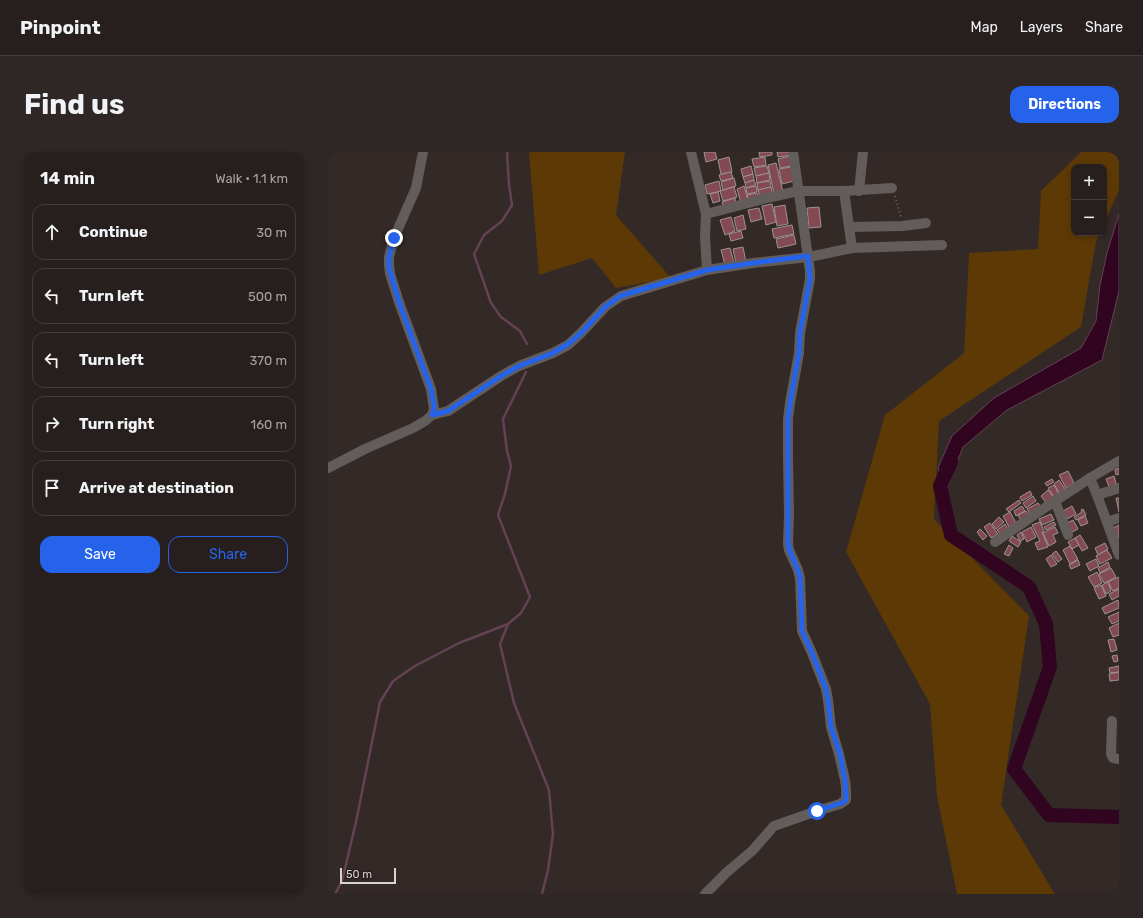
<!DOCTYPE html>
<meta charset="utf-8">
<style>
:root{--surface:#261f1d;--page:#2e2726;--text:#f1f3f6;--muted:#a4a2a4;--line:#423d3b;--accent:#2563eb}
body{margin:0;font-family:Rubik,sans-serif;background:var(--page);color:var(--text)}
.controls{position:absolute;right:12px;top:12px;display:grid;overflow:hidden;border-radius:8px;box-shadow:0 2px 6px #0003}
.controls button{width:36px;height:36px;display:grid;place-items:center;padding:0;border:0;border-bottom:1px solid var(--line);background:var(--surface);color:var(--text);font:20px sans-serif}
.scale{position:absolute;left:12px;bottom:10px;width:56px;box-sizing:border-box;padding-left:4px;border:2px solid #d8d2d0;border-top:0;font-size:11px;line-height:14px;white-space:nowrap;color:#d8d2d0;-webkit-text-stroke:3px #291f1e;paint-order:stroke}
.stop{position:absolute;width:12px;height:12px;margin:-9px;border:3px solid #2563eb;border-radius:50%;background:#fff}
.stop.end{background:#2563eb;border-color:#fff;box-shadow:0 1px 4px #0008}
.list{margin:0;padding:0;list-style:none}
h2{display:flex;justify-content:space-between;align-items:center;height:52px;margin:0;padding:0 16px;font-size:17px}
h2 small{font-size:13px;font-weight:400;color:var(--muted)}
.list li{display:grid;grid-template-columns:26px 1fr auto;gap:12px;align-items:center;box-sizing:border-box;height:56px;margin:0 8px 8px;padding:0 8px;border:1px solid var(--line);border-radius:12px}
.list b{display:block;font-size:15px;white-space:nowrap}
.list em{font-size:13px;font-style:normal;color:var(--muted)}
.actions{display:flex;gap:8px;padding:12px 16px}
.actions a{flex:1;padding:9px 0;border:1px solid var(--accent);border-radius:12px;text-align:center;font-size:14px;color:var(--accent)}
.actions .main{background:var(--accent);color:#fff}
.icon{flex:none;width:22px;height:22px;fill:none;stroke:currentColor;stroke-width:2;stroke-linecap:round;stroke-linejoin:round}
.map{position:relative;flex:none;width:791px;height:742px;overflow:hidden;border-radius:12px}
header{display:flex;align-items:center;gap:24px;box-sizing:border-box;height:56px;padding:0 20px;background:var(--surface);border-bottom:1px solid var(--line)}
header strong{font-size:19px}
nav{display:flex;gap:22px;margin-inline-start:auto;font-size:14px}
.intro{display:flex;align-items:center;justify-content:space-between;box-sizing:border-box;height:96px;padding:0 24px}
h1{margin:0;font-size:28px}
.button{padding:10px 18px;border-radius:12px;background:var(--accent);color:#fff;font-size:14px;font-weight:700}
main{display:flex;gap:24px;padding:0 24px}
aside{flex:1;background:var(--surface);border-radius:12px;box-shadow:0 2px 6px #0003}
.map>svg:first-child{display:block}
.green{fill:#5d3906}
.water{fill:#31041f;stroke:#634254}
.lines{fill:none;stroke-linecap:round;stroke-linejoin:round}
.stream{stroke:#634254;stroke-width:2.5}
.river{stroke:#31041f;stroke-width:14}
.building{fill:#834a54;stroke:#9e9193}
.path{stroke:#7f7775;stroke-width:1.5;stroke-dasharray:1 3;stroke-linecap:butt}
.minor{stroke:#625d5b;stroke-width:10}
.route{stroke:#2563eb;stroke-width:5}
</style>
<header>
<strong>Pinpoint</strong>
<nav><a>Map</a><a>Layers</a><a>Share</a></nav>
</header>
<div class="intro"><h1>Find us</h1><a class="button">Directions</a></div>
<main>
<aside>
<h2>14 min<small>Walk · 1.1 km</small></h2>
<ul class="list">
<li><svg class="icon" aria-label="ahead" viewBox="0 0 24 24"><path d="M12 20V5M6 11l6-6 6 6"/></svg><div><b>Continue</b></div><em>30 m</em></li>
<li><svg class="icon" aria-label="left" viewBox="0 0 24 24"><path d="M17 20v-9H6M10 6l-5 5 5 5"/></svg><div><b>Turn left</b></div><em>500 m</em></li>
<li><svg class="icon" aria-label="left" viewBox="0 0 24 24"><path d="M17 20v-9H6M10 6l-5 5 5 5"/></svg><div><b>Turn left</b></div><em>370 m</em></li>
<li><svg class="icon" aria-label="right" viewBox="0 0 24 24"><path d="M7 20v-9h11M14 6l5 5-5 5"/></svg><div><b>Turn right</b></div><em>160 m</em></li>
<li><svg class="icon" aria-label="arrive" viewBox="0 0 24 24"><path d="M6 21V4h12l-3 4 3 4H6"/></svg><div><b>Arrive at destination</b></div></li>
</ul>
<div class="actions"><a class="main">Save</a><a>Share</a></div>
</aside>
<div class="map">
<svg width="791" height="742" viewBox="0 0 791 742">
<rect width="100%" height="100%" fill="#332927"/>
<!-- green -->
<g class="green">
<path d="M 201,0 L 297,0 L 288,63 L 343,126 L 288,136 L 264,106 L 211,123 Z"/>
<path d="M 753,0 L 791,0 L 791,38 L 776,71 L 776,15 L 746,15 L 746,81 L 771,81 L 768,90 L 753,175 L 611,269 L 606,367 L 701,464 L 673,653 L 727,742 L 629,742 L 609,644 L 602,552 L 518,400 L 557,263 L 636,201 L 641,101 L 710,97 L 713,39 Z"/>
</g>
<!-- water -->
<path class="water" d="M 791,62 L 791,139 L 774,208 L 679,258 L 635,295 L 619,336 L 610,316 L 624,284 L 666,246 L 753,196 L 768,169 L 772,133 L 779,101 Z"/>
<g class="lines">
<!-- stream -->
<g class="stream">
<path d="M 180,0 L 179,1 L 181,33 L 184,53 L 174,69 L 156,83 L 146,102 L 163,151 L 173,165 L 192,179 L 199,192"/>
<path d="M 180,472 L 172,492 L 186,551 L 221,638 L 225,682 L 220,718 L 214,742"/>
<path d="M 7,742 L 14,729 L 28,670 L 52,550 L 65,529 L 87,514 L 131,491 L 180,472 L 193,461 L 202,445 L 170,363 L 177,342 L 183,314 L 179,299 L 175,267 L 198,220"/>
</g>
<!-- river -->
<path class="river" d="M 623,310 L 612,334 L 623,383 L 701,435 L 718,472 L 722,515 L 686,617 L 721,663 L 791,665"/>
</g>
<!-- building -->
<g class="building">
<path d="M 376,0 L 387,0 L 389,7 L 378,10 Z"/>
<path d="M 431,0 L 444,0 L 444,3 L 432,5 Z"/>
<path d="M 449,0 L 463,0 L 464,3 L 450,5 Z"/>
<path d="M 462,4 L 463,14 L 452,16 L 450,7 Z"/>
<path d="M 401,5 L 404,20 L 393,22 L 390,8 Z"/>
<path d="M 437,5 L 438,13 L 426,15 L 424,7 Z"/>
<path d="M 448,11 L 455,40 L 446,42 L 440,13 Z"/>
<path d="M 423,14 L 425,22 L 415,25 L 413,17 Z"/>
<path d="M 439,14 L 441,21 L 428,24 L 426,16 Z"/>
<path d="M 463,15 L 466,29 L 454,32 L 451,17 Z"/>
<path d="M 403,20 L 405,26 L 393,29 L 391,23 Z"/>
<path d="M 441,21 L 442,28 L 429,31 L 428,24 Z"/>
<path d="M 425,22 L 426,28 L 417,31 L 415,25 Z"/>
<path d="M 406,26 L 408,34 L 395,38 L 393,30 Z"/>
<path d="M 426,28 L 428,33 L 418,36 L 417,31 Z"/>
<path d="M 391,29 L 393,39 L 379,42 L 377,33 Z"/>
<path d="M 442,29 L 443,35 L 430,38 L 429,31 Z"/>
<path d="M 416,34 L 420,48 L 413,51 L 409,37 Z"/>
<path d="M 428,34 L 429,40 L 419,42 L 418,36 Z"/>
<path d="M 406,35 L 409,45 L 395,49 L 392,39 Z"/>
<path d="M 443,35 L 445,44 L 432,47 L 430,38 Z"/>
<path d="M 390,40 L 392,49 L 385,51 L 382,42 Z"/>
<path d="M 429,41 L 431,47 L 421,50 L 419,43 Z"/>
<path d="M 407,46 L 408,53 L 396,57 L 394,50 Z"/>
<path d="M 444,52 L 448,70 L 438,73 L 434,54 Z"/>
<path d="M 457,53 L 460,72 L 449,74 L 446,55 Z"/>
<path d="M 491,55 L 493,75 L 481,76 L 479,56 Z"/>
<path d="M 431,56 L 434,67 L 423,70 L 420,58 Z"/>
<path d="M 415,63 L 418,77 L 409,79 L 406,66 Z"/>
<path d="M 403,65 L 407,79 L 397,83 L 392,68 Z"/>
<path d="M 464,73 L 466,82 L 446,86 L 444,77 Z"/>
<path d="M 413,79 L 415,86 L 403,89 L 401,82 Z"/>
<path d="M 466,83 L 468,92 L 450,96 L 448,87 Z"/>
<path d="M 415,95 L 418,110 L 408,111 L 405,97 Z"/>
<path d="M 402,96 L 406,111 L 397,113 L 393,98 Z"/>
<path d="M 791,316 L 791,322 L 788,323 L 787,318 Z"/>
<path d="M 740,319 L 746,331 L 738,336 L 731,323 Z"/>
<path d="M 786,324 L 789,335 L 782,337 L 778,327 Z"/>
<path d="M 724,327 L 726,330 L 719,334 L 717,331 Z"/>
<path d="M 731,328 L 737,337 L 731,341 L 726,332 Z"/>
<path d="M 726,333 L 731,342 L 726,345 L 720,336 Z"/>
<path d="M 720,338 L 726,346 L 719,352 L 713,344 Z"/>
<path d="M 702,339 L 704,343 L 694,349 L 692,345 Z"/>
<path d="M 705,344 L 708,349 L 698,356 L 695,351 Z"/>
<path d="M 788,346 L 791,346 L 791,360 Z"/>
<path d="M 691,348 L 693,351 L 681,360 L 678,357 Z"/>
<path d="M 710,351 L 713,355 L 702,362 L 699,357 Z"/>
<path d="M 694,354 L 697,359 L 688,364 L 686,359 Z"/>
<path d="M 744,354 L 748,362 L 739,367 L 735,359 Z"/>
<path d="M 755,357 L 758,363 L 748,368 L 746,365 L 754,360 L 753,358 Z"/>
<path d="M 698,359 L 701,364 L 693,369 L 690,363 Z"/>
<path d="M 682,360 L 688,371 L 681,375 L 675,364 Z"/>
<path d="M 723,362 L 726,368 L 714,373 L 711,367 Z"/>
<path d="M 757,364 L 760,371 L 753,374 L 750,368 Z"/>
<path d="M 671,365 L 676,370 L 668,377 L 664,372 Z"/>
<path d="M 745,368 L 750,377 L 744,380 L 739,371 Z"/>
<path d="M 712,370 L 716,379 L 714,380 L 720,395 L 710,398 L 707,391 L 712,389 L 704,373 Z"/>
<path d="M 726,370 L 728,373 L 718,378 L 716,375 Z"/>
<path d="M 662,371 L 670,382 L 663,386 L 656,375 Z"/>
<path d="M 677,372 L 681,378 L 673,383 L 669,378 Z"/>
<path d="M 791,373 L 791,386 L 789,386 L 785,376 Z"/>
<path d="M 703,375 L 708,385 L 699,390 L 694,380 Z"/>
<path d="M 727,375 L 730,381 L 725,383 L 728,390 L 721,394 L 715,381 Z"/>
<path d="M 652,377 L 659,384 L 655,388 L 649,380 Z"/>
<path d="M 693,380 L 696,387 L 692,389 L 689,383 Z"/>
<path d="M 752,383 L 760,396 L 754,399 L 747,386 Z"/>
<path d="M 684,384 L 693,390 L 690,395 L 681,389 Z"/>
<path d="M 747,386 L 751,393 L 744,397 L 740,390 Z"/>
<path d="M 777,391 L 780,397 L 770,403 L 767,396 Z"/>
<path d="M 681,393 L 685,396 L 681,404 L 676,402 Z"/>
<path d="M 742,394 L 750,407 L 742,412 L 735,398 Z"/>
<path d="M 779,398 L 784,406 L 772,412 L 768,404 Z"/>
<path d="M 728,399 L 734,407 L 730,410 L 724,402 Z"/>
<path d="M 723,403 L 729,412 L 723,415 L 718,407 Z"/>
<path d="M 768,407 L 771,414 L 762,419 L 758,412 Z"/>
<path d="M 750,408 L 752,413 L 743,417 L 741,413 Z"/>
<path d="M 780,410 L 782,415 L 772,421 L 770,416 Z"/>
<path d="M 783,416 L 788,425 L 776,431 L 771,422 Z"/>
<path d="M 769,420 L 774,431 L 766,435 L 760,425 Z"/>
<path d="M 791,425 L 791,436 L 785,439 L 780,430 Z"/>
<path d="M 780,430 L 783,439 L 778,442 L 774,433 Z"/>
<path d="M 773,433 L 778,444 L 771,447 L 766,436 Z"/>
<path d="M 791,437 L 791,444 L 784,448 L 781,442 Z"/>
<path d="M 790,448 L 791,456 L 777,462 L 774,456 Z"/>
<path d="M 791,460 L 791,469 L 784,472 L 780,465 Z"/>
<path d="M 791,471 L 791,483 L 785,485 L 781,476 Z"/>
<path d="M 786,487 L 789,498 L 783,500 L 780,488 Z"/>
<path d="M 789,503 L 790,509 L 786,510 L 784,504 Z"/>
<path d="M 791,514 L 791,520 L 782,521 L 781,516 Z"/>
<path d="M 791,520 L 791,528 L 782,529 L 781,522 Z"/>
</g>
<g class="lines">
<!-- path -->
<path class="path" d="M 567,44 L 573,65"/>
<!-- minor -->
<g class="minor">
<path d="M 363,0 L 378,62"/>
<path d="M 516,39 L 564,36"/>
<path d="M 531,39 L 535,0"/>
<path d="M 522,75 L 574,74 L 598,71"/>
<path d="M 379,118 L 377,85 L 378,62 L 439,46 L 470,39 L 516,39 L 524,96 L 614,93"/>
<path d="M 104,263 L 120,259 L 173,224 L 191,214 L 225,201 L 240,193 L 253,181 L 277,155 L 293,144 L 379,118 L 425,111 L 481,105 L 524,96"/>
<path d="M 791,309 L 762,326 L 769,343 L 791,403"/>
<path d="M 0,316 L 37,297 L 85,276 L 97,269 L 104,263 L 106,257 L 103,237 L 72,153 L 62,122 L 61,112 L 61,105 L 66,86 L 88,36 L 95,0"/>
<path d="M 769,343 L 791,336"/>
<path d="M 727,349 L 740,383"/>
<path d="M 779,370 L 791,366"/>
<path d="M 667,390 L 715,357 L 762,326"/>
<path d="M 784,569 L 783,602 L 785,606 L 791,607"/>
<path d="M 377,742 L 399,720 L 424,699 L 446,674 L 489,659 L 512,652 L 518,648 L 518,636 L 517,628 L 511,602 L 503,575 L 500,548 L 498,537 L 484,501 L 474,479 L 472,426 L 470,418 L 461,398 L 460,392 L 461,362 L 460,304 L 460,267 L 462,251 L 471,201 L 472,181 L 482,127 L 482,119 L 465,0"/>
</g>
</g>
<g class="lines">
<!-- route -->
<path class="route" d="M 66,86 L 61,105 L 61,116 L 72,153 L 103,237 L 106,254 L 106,257 L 104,263 L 120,259 L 173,224 L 191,214 L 225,201 L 240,192 L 253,181 L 277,155 L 292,144 L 379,118 L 425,111 L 480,104 L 482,127 L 472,180 L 471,201 L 462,251 L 460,267 L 460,392 C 462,404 470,414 472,426 L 474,479 L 484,501 L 498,537 L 500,548 L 503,575 L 512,602 L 517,628 L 518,647 L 516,650 L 489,659"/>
</g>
</svg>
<div class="controls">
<button>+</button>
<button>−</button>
</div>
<div class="scale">50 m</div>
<div class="stop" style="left:489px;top:659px"></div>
<div class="stop end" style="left:66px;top:86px"></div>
</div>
</main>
